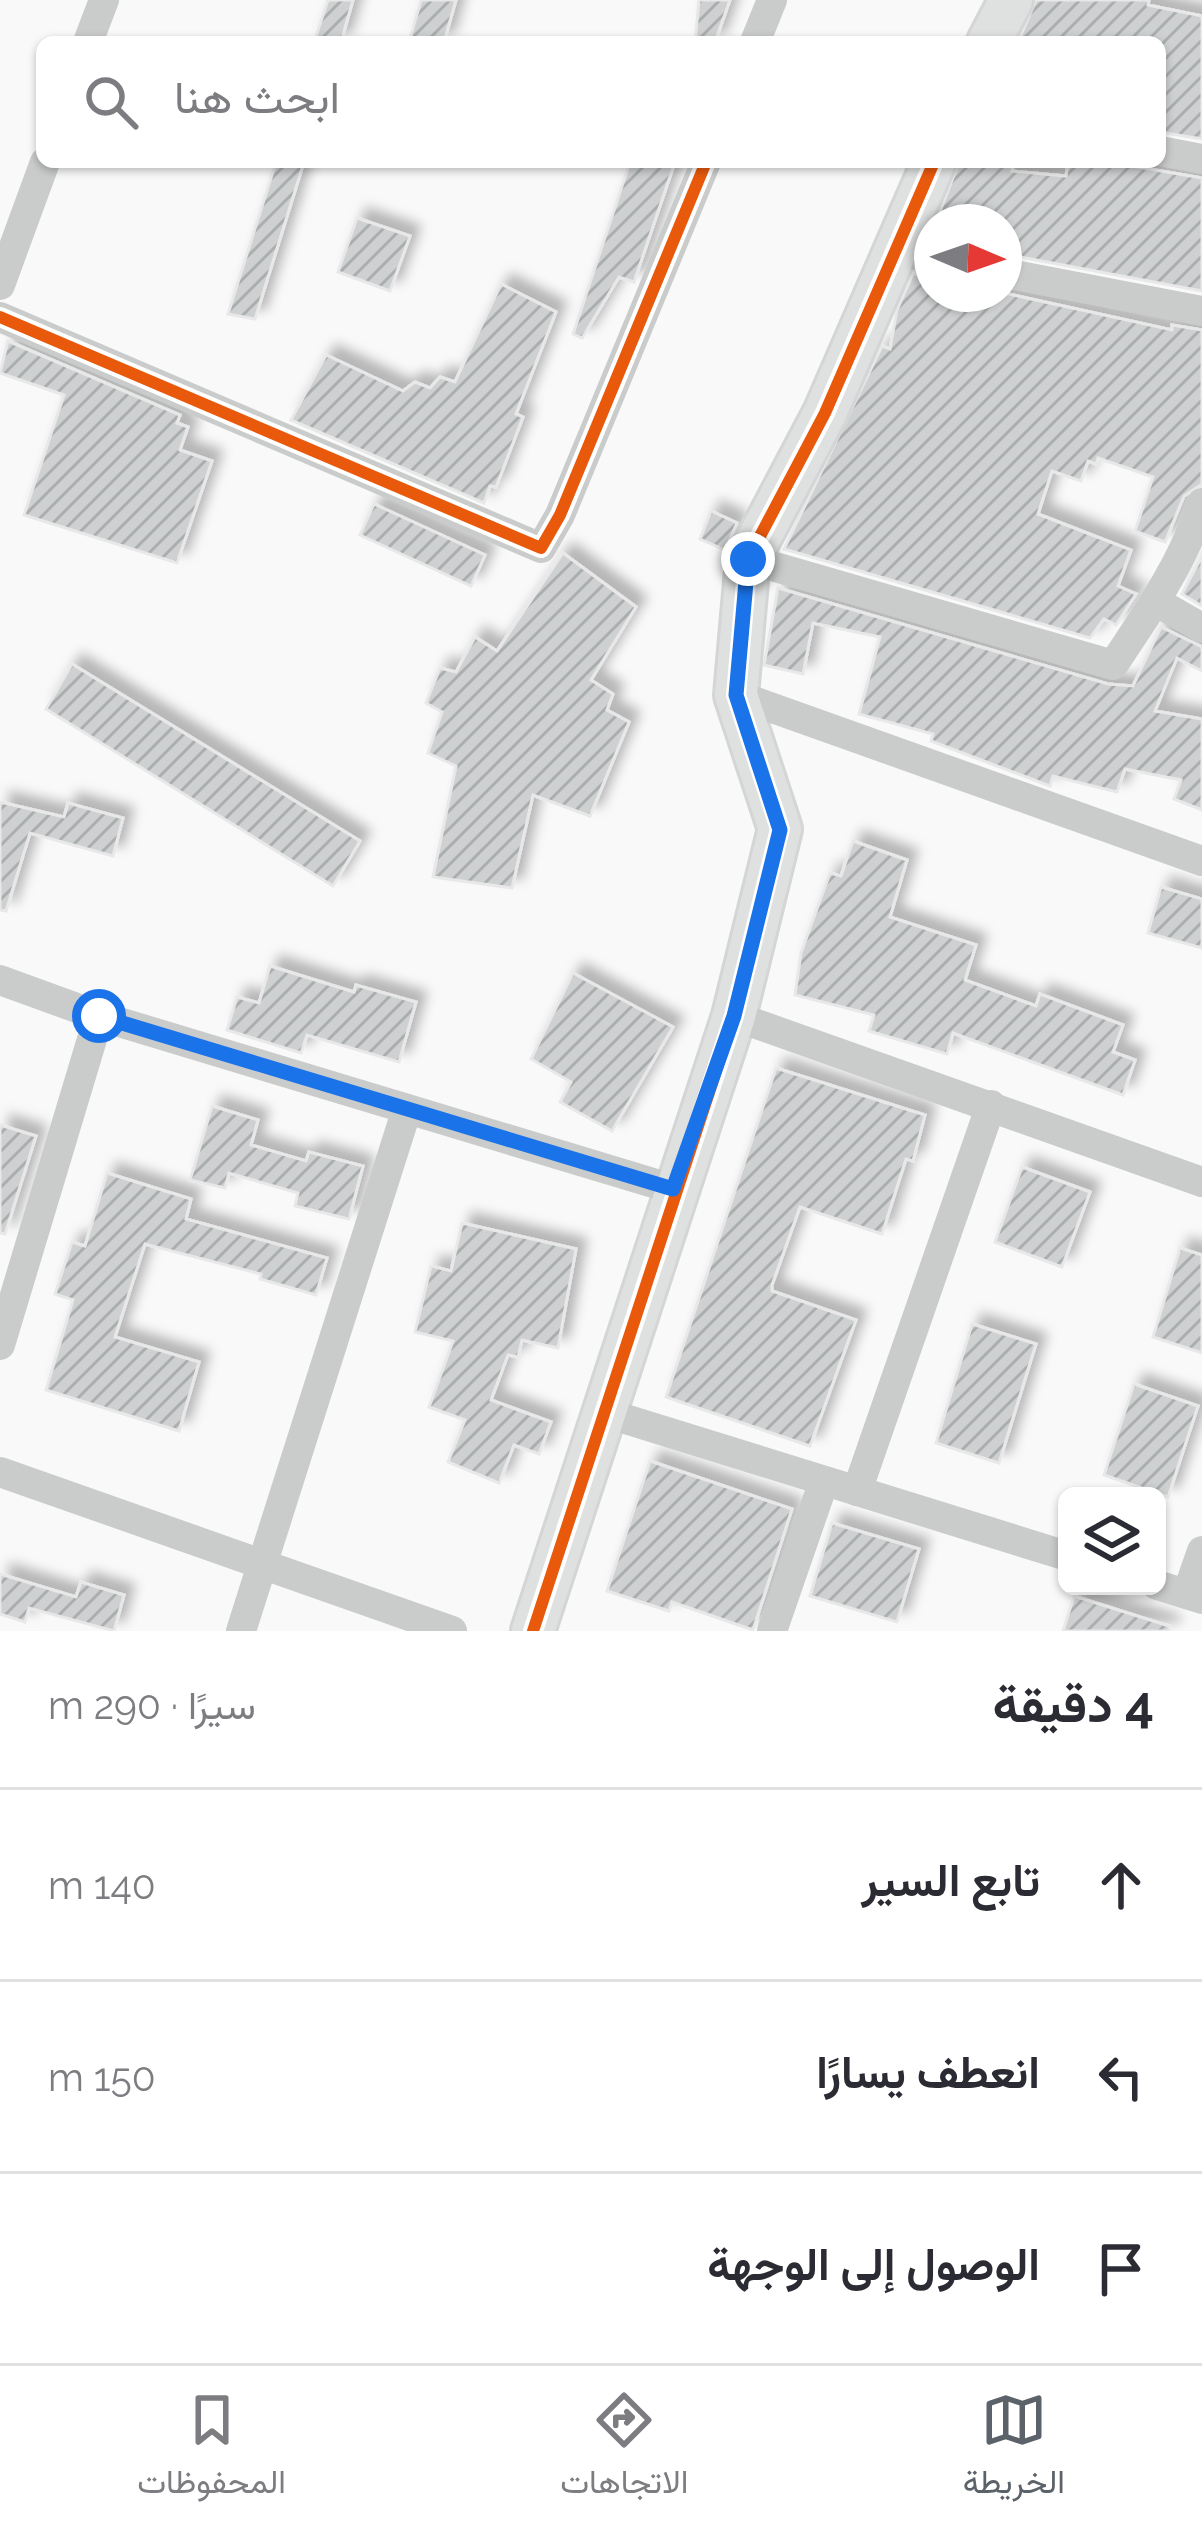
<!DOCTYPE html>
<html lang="ar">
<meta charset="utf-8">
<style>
:root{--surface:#fff;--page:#f2f2f3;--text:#2b2b33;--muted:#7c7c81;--line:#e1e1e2;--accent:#5c6269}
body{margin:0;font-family:Raleway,Vazirmatn,sans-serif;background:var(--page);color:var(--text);direction:rtl}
.controls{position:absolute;right:36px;bottom:36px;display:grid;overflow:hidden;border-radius:18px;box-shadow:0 3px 9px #0004}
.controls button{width:108px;height:108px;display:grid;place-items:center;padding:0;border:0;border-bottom:3px solid var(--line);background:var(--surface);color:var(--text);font:60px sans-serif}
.compass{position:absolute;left:914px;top:204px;width:108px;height:108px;border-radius:50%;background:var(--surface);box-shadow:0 3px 9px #0004;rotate:92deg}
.stop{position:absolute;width:36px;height:36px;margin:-27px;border:9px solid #1a73e8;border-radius:50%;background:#fff}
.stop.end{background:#1a73e8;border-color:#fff;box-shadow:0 3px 12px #0008}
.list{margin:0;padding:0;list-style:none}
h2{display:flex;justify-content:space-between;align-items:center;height:156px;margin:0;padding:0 48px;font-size:51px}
h2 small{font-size:39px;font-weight:400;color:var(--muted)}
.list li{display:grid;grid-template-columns:78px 1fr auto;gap:36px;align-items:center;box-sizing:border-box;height:192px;padding:0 48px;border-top:3px solid var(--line)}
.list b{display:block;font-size:45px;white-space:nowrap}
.list em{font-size:39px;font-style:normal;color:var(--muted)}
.icon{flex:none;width:66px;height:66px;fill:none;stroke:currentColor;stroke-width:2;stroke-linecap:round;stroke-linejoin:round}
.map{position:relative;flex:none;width:1202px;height:1631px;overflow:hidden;direction:ltr}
.search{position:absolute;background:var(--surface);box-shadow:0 3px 9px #0004;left:36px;right:36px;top:36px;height:132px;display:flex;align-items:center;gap:30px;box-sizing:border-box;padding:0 42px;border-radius:18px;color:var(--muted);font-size:45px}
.sheet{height:732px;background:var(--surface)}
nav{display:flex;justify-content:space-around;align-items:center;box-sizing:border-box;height:168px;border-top:3px solid var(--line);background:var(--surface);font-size:33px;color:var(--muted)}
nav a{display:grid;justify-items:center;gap:6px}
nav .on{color:var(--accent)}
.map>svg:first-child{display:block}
.building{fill:url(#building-hatch);stroke:#e8e8e8;stroke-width:3;filter:url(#shadow)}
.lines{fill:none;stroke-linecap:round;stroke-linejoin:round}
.secondary-casing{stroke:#d4d5d6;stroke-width:48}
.street{stroke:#cacccc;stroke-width:30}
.secondary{stroke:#dfe0e0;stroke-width:42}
.cycleway-casing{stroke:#fff;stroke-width:20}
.cycleway{stroke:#e8590c;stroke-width:12}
.route{stroke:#1a73e8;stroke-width:15}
</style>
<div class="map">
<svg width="1202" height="1631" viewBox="0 0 1202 1631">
<defs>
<pattern id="building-hatch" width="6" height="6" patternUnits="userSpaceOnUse" patternTransform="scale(3)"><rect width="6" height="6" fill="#ced0d1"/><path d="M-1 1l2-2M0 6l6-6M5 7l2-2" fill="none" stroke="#abaeaf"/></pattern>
<filter id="shadow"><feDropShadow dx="10" dy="-10" stdDeviation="6" flood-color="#0004"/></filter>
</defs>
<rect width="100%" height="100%" fill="#f9f9f9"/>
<!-- building -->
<g class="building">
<path d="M 328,0 L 353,0 L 341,42 L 314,42 Z"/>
<path d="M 421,0 L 456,0 L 444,42 L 409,42 Z"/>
<path d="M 699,0 L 730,0 L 715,42 L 695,42 Z"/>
<path d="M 1036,0 L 1149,0 L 1148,5 L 1202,16 L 1202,139 L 1160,132 L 1160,42 L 1018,42 Z"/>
<path d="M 276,162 L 304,162 L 255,319 L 228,314 Z"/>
<path d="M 630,162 L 675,162 L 634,282 L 619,277 L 582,338 L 573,334 Z"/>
<path d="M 959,162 L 1014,162 L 1012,171 L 1066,176 L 1068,162 L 1109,162 L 1202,178 L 1202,291 L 1004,254 L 1004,222 L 936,222 Z"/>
<path d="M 357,218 L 410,236 L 390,291 L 338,272 Z"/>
<path d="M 913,274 L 932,277 L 932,294 L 1004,293 L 1172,330 L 1172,325 L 1202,330 L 1202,484 L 1184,496 L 1165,542 L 1135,531 L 1153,477 L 1098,458 L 1096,464 L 1088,461 L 1081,481 L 1052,471 L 1038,514 L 1131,550 L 1118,586 L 1136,594 L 1116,625 L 1104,619 L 1090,638 L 784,549 L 882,346 L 890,349 L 897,310 Z"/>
<path d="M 501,284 L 556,312 L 516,414 L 523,417 L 496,487 L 490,486 L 484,503 L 291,420 L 326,355 L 403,391 L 415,382 L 430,388 L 440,377 L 455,382 Z"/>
<path d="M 8,341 L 180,415 L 177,423 L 188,427 L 180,450 L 212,461 L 177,563 L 24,515 L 64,395 L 0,373 Z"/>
<path d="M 374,504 L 485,555 L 471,586 L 360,535 Z"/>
<path d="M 711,511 L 737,523 L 725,550 L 700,539 Z"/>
<path d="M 563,553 L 636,607 L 591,680 L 613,694 L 607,710 L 629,722 L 590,816 L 533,795 L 512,888 L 433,877 L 456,766 L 428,753 L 442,712 L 426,703 L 440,668 L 456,672 L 475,637 L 497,651 Z"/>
<path d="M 1202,556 L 1202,606 L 1182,594 Z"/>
<path d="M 778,588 L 1108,684 L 1133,686 L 1161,627 L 1202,647 L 1202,671 L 1177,658 L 1155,711 L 1202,719 L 1202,810 L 1174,799 L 1181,780 L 1125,769 L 1117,792 L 1053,776 L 1050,786 L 931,741 L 933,734 L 859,714 L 880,637 L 813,623 L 803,674 L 764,665 Z"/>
<path d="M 72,664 L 360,841 L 333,886 L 46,709 Z"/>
<path d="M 0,802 L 64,817 L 68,803 L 123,818 L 113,856 L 30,833 L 6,911 L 0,910 Z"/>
<path d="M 853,841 L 907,860 L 890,917 L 976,945 L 965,980 L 1036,1006 L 1040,994 L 1123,1025 L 1113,1052 L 1135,1060 L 1123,1095 L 953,1033 L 947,1054 L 869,1031 L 874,1015 L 795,995 L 801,953 L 830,873 L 841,876 Z"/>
<path d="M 1161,887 L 1202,899 L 1202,948 L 1148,933 Z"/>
<path d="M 270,966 L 354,992 L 356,985 L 416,1002 L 399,1062 L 307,1035 L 301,1053 L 227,1030 L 237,997 L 259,1003 Z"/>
<path d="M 573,973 L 673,1027 L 612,1131 L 560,1102 L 571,1082 L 531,1059 Z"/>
<path d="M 776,1068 L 925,1115 L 913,1161 L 906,1159 L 882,1234 L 800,1207 L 772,1285 L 772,1291 L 856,1320 L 810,1446 L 666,1397 Z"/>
<path d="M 212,1106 L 258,1120 L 251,1145 L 306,1161 L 309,1152 L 363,1166 L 349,1219 L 295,1206 L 298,1193 L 229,1173 L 225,1188 L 190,1180 Z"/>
<path d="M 0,1125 L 36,1136 L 5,1234 L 0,1233 Z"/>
<path d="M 1022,1167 L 1090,1192 L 1062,1267 L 995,1242 Z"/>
<path d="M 107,1173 L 191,1199 L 186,1219 L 327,1258 L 316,1295 L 260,1279 L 261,1274 L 145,1244 L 115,1337 L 199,1362 L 179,1431 L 46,1390 L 73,1300 L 55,1294 L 72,1242 L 85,1246 Z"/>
<path d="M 462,1223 L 576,1249 L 558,1348 L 522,1340 L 518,1357 L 508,1355 L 491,1400 L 551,1422 L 539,1454 L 514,1445 L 499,1483 L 448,1462 L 465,1420 L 429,1407 L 453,1341 L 415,1332 L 431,1266 L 451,1271 Z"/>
<path d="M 1180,1248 L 1202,1255 L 1202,1353 L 1153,1337 Z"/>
<path d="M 972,1324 L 1036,1344 L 999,1463 L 936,1443 Z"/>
<path d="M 1134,1384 L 1198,1406 L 1168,1497 L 1104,1475 Z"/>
<path d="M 650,1461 L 792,1509 L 753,1630 L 672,1602 L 669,1611 L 607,1591 Z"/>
<path d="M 832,1523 L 919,1549 L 897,1622 L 810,1596 Z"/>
<path d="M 0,1574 L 76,1597 L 81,1582 L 124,1595 L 114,1631 L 29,1608 L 25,1622 L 0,1614 Z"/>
<path d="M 1074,1596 L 1169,1626 L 1169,1631 L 1063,1631 Z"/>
</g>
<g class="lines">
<!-- secondary casing -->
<g class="secondary-casing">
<g id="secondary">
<path d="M 989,42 L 1011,0"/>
<path d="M 533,1631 L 734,1016 L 780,829 L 736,695 L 748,559 L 825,413 L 934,162"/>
</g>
</g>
<!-- street -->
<g class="street">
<path d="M 88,42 L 104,0"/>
<path d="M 755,42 L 772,0"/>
<path d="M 1160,151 L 1202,159"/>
<path d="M 897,251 L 932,258"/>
<path d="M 1004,273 L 1202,311"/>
<path d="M 0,285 L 45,162"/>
<path d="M 0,317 L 541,548 L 560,515 L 706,162"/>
<path d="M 748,559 L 1113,665 C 1147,614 1184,562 1202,503"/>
<path d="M 1155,601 L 1202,628"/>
<path d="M 736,695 L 1202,861"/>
<path d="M 0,980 L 99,1016 L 673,1189"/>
<path d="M 734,1016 L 1202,1182"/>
<path d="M 0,1345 L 99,1016"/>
<path d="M 606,1413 L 1067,1556"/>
<path d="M 0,1472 L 452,1631"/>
<path d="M 857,1491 L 991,1105"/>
<path d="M 1157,1585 L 1202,1599"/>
<path d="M 1187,1594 L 1202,1551"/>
<path d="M 241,1631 L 407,1109"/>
<path d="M 772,1631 L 824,1481"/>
</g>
<!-- secondary -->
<use href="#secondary" class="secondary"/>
<!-- cycleway casing -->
<g class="cycleway-casing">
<g id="cycleway">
<path d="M 0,317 L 541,548 L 560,515 L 706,162"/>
<path d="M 533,1631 L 734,1016 L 780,829 L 736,695 L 748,559 L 825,413 L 934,162"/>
</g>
</g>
<!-- cycleway -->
<use href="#cycleway" class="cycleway"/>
</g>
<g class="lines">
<!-- route -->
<path class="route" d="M 99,1016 L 673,1189 L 734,1016 L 780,830 L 736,695 L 748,559"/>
</g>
</svg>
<div class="controls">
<button><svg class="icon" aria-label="layers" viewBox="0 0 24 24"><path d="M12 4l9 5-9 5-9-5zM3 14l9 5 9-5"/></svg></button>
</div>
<svg class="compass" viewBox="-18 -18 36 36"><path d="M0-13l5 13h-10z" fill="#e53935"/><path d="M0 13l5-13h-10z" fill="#7c7c81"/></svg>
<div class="stop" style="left:99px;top:1016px"></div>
<div class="stop end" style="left:748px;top:559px"></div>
<div class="search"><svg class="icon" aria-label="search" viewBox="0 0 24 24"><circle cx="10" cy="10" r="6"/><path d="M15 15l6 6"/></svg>ابحث هنا</div>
</div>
<section class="sheet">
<h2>4 دقيقة<small>سيرًا · 290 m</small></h2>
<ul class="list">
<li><svg class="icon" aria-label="ahead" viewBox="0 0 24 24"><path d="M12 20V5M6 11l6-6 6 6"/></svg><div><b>تابع السير</b></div><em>140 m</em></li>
<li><svg class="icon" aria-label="left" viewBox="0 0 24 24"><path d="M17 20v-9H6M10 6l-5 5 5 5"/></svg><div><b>انعطف يسارًا</b></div><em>150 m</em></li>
<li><svg class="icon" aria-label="arrive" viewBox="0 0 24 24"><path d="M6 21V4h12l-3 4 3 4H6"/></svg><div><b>الوصول إلى الوجهة</b></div></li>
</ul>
</section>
<nav>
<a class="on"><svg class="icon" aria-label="map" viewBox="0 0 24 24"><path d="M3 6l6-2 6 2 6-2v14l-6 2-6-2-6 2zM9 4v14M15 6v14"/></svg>الخريطة</a>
<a><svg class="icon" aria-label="directions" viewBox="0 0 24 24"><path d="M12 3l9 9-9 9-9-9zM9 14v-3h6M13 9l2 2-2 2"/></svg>الاتجاهات</a>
<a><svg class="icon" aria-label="saved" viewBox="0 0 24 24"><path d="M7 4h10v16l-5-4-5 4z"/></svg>المحفوظات</a>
</nav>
